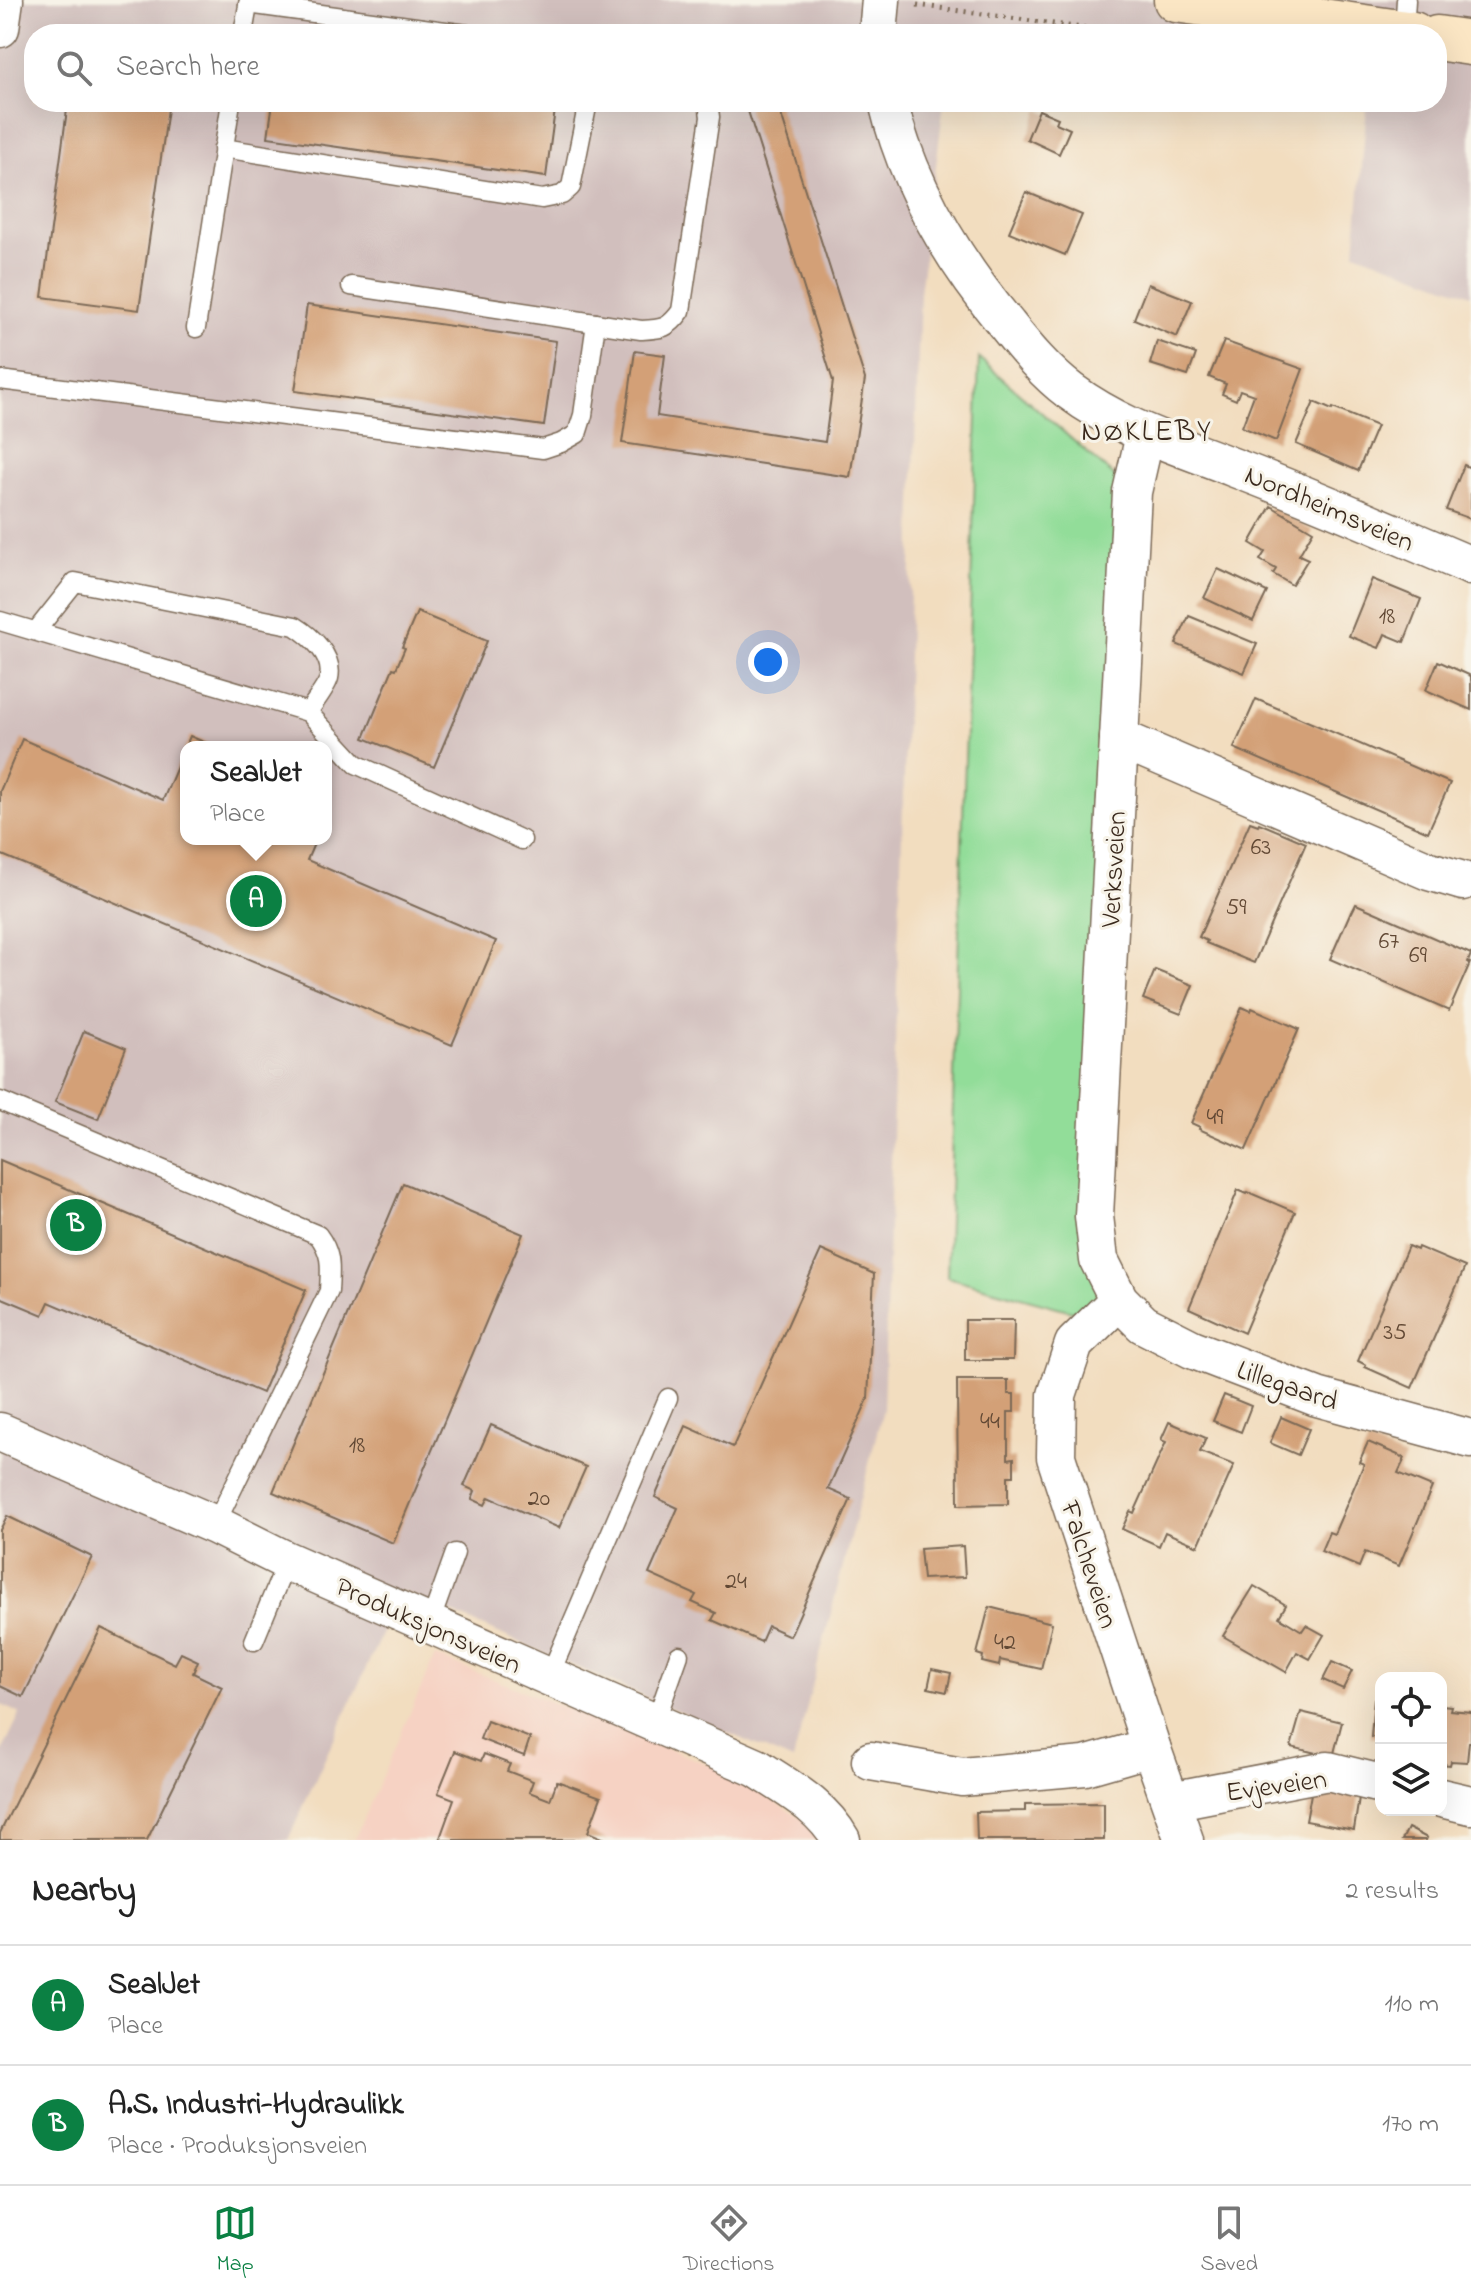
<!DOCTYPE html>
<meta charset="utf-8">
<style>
:root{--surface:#fff;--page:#f6f6f6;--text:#222;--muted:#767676;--line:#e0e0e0;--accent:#0b8043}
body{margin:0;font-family:"Indie Flower",sans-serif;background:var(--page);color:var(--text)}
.controls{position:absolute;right:24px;bottom:24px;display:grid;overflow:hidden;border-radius:16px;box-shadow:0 8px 32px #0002}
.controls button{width:72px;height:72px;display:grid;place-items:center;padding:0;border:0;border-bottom:2px solid var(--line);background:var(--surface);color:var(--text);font:40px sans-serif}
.you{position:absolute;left:768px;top:662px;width:28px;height:28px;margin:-20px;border:6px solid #fff;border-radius:50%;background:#1a73e8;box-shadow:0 0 0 12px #1a73e833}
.badge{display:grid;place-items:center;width:52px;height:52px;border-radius:50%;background:var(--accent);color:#fff;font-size:26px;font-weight:700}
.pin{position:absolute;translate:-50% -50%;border:4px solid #fff;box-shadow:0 2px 8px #0006}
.popup{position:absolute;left:180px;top:741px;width:152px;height:104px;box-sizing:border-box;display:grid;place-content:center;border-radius:16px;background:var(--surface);filter:drop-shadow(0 2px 6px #0005);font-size:26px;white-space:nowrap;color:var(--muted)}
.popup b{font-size:30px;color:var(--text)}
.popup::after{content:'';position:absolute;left:50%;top:100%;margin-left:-16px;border:16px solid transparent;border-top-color:var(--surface)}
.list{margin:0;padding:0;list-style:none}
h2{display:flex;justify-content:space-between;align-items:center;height:104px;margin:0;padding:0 32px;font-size:34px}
h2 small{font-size:26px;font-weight:400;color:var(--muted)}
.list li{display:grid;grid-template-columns:52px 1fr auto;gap:24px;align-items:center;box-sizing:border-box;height:120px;padding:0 32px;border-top:2px solid var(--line)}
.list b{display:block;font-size:30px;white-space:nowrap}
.list p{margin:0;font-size:26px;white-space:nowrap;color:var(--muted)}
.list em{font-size:26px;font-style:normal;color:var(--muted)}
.icon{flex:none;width:44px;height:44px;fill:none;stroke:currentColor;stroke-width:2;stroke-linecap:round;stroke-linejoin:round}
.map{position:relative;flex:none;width:1471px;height:1840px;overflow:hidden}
.search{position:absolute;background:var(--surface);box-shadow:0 8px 32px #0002;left:24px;right:24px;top:24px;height:88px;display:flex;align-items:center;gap:20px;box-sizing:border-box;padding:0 28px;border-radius:32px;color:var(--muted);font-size:30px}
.sheet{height:344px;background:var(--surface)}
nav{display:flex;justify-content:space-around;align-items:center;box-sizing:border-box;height:112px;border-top:2px solid var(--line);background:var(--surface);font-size:22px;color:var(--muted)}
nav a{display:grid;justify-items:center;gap:4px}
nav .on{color:var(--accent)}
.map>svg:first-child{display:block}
.built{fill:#f6d2c3}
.industrial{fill:#d1bfbd;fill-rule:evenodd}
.green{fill:#92dd99;stroke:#66845c;stroke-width:2}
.building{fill:#d3a077}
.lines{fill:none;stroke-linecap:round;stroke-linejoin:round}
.lane-casing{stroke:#7b6956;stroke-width:21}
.street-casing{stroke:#7b6956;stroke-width:41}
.secondary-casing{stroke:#7b6956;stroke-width:47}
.path{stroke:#7b6956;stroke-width:5;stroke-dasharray:2 6;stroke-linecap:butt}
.lane{stroke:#fff;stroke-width:18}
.street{stroke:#fff;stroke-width:38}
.secondary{stroke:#fbe6c4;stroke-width:44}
.labels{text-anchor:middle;stroke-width:6;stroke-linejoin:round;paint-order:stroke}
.number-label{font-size:24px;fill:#614834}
.street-label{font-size:28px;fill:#3b2a1e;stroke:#f7f3e8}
.neighbourhood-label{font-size:30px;letter-spacing:2px;fill:#3b2a1e;stroke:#f7f3e8}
</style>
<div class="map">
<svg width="1471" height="1840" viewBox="0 0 1471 1840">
<rect width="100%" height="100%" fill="#f7f3e8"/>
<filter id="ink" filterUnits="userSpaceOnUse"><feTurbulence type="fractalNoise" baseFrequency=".0125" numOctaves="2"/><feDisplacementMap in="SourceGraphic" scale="16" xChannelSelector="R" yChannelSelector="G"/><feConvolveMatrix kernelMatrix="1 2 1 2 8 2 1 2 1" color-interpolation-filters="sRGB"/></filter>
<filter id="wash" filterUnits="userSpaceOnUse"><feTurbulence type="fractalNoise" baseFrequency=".006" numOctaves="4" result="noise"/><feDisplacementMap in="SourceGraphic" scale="32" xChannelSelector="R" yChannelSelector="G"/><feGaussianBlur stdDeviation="1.8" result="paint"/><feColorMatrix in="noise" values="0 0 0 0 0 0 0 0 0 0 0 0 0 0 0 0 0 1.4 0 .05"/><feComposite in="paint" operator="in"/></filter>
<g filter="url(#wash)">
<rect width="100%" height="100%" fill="#f2ddbf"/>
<!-- built -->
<path class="built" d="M 435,1656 L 732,1774 L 814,1827 L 821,1840 L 354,1840 Z"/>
<!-- industrial -->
<path class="industrial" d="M 0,0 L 1471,0 L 1471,295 L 1355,252 L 1367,104 L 1361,102 L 1437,102 L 1437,34 L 969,34 L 954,31 L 953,34 L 34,34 L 34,102 L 944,102 L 920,293 L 883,1409 L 793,1761 L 401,1591 L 288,1840 L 0,1840 L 0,1756 L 20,1714 L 0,1704 ZM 186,747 L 326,747 L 326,839 L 186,839 Z"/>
<!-- green -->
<path class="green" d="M 979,358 L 1132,492 L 1094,1216 L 1119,1300 L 1079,1313 L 947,1277 Z"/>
<g id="blocks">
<!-- building -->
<g class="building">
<path d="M 68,102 L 169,102 L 139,310 L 42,297 Z"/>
<path d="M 273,102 L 556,102 L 546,177 L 268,137 Z"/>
<path d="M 749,102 L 780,102 L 779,108 L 865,379 L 850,477 L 622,443 L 635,351 L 665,355 L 657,416 L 825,442 L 833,381 L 748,111 Z"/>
<path d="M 1039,110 L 1058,118 L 1056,123 L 1070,129 L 1059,154 L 1027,139 Z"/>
<path d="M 1026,192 L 1082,215 L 1065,255 L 1009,232 Z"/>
<path d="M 1148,284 L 1192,301 L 1177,337 L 1134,319 Z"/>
<path d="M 307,305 L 556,341 L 544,426 L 295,391 Z"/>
<path d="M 1157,341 L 1196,354 L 1188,376 L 1150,364 Z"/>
<path d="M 1224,341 L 1303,369 L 1276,441 L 1242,427 L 1254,395 L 1240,390 L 1236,400 L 1222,394 L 1226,384 L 1209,377 Z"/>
<path d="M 1314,402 L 1332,410 L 1333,408 L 1377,426 L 1358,471 L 1296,444 Z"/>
<path d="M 1464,465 L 1471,468 L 1471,519 L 1446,510 Z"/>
<path d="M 1271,506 L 1313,531 L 1299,555 L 1308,559 L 1292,585 L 1273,574 L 1276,569 L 1260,560 L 1265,552 L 1250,543 Z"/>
<path d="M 1218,569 L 1267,592 L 1253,621 L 1204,598 Z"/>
<path d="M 1372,579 L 1421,599 L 1404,642 L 1385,634 L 1379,648 L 1349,636 Z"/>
<path d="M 417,612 L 487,641 L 434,767 L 364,738 L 393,668 L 396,669 L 405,648 L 402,647 Z"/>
<path d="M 1189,616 L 1257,644 L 1244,673 L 1176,644 Z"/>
<path d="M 1438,661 L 1471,676 L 1471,710 L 1426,690 Z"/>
<path d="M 1256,699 L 1450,783 L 1428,832 L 1234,748 Z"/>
<path d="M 190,736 L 215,747 L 186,747 L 186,839 L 316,839 L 307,860 L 496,941 L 452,1045 L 0,854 L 0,791 L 22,739 L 163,800 Z"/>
<path d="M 1250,822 L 1258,825 L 1259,823 L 1306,843 L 1254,963 L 1206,943 L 1207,941 L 1199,937 Z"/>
<path d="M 1356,904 L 1471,954 L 1468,962 L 1470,963 L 1449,1011 L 1330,959 L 1351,911 L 1352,912 Z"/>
<path d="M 1155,970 L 1193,985 L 1181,1014 L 1143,999 Z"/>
<path d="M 1242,1007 L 1251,1011 L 1252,1008 L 1299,1029 L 1246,1150 L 1199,1129 L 1200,1127 L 1191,1123 Z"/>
<path d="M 84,1031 L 126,1048 L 98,1119 L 55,1102 Z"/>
<path d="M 0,1160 L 306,1290 L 262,1393 L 49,1302 L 43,1315 L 0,1297 Z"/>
<path d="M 403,1183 L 523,1234 L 393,1543 L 273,1492 Z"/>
<path d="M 1238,1190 L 1247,1194 L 1248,1192 L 1295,1212 L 1244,1333 L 1189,1308 Z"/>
<path d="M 1408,1246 L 1417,1250 L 1418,1247 L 1465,1267 L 1412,1388 L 1365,1367 L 1366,1365 L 1358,1361 Z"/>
<path d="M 821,1250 L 874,1274 L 868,1399 L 828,1489 L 851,1499 L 790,1636 L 768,1626 L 761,1642 L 712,1620 L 716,1613 L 692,1602 L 696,1595 L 649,1574 L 678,1508 L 655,1497 L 686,1426 L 733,1447 Z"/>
<path d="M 965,1320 L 1014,1320 L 1013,1360 L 965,1360 Z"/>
<path d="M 957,1380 L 1008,1380 L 1008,1394 L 1014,1394 L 1014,1412 L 1008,1412 L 1008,1459 L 1014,1458 L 1014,1476 L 1008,1476 L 1008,1504 L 958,1505 Z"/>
<path d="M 1224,1395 L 1251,1406 L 1241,1432 L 1213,1421 Z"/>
<path d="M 1281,1417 L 1309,1429 L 1298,1455 L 1270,1443 Z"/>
<path d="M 1169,1422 L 1206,1438 L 1200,1452 L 1234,1465 L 1198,1546 L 1165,1532 L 1159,1546 L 1122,1529 L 1130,1511 L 1134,1513 L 1166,1442 L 1161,1440 Z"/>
<path d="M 491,1425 L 586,1467 L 559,1528 L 489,1497 L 485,1505 L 472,1499 L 475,1491 L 464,1486 Z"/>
<path d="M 1368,1442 L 1405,1458 L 1398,1473 L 1432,1487 L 1399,1566 L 1365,1552 L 1359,1567 L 1321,1551 L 1329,1532 L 1334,1534 L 1364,1464 L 1359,1462 Z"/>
<path d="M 7,1516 L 92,1557 L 23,1697 L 0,1686 L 0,1530 Z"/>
<path d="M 963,1546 L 965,1577 L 923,1579 L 920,1549 Z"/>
<path d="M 1254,1586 L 1286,1605 L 1279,1617 L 1302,1631 L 1306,1625 L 1324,1635 L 1310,1659 L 1297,1652 L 1286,1672 L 1223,1636 Z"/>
<path d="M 989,1607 L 1052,1623 L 1041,1669 L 1000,1660 L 999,1666 L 982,1662 L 983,1656 L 977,1654 Z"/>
<path d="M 101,1628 L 175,1664 L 181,1653 L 198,1661 L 193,1673 L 222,1687 L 147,1840 L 0,1840 L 0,1833 Z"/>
<path d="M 1332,1662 L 1352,1671 L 1343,1689 L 1323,1680 Z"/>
<path d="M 932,1669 L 951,1673 L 947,1692 L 928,1688 Z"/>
<path d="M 1374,1699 L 1381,1699 L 1381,1738 L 1371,1737 Z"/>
<path d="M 1441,1705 L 1451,1706 L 1450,1710 L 1471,1712 L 1471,1742 L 1469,1742 L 1467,1762 L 1451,1761 L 1450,1765 L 1441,1764 Z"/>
<path d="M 1301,1712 L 1342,1722 L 1333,1757 L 1291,1747 Z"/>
<path d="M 487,1721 L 530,1738 L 524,1756 L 480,1739 Z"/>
<path d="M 455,1751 L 481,1761 L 484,1754 L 510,1764 L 507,1771 L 533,1781 L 529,1792 L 550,1800 L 557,1781 L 601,1797 L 588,1832 L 607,1840 L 445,1840 L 440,1838 L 454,1799 L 438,1793 Z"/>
<path d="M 1313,1783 L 1360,1791 L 1354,1830 L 1306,1821 Z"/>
<path d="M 1104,1803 L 1104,1840 L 977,1840 L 976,1812 L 1025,1811 L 1025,1804 Z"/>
<path d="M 1408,1828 L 1427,1838 L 1426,1840 L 1402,1840 Z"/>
</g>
</g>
</g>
<g filter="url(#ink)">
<use href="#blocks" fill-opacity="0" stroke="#7b6956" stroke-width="2"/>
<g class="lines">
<!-- lane casing -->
<g class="lane-casing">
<g id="lane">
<path d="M 248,4 L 467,34"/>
<path d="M 1404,32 L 1406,0"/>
<path d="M 243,34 L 249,0"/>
<path d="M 223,148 L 542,199 L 562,195 L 571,187 L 588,102"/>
<path d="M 351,286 L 641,330 C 662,329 668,329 681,311 L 710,117 L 708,102"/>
<path d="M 196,328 L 231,102"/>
<path d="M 0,380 L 543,449 L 561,443 L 577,434 L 583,415 L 596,323"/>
<path d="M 0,621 L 308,712 L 356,764 L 522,840"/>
<path d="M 36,631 L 75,582 L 295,626 C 311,636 334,656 329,678 C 327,687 313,704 308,712"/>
<path d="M 0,1101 L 318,1235 C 333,1255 330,1268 329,1291 L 215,1525"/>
<path d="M 430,1623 L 455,1553"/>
<path d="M 254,1641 L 287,1561"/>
<path d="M 549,1677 L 668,1398"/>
<path d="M 655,1723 L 679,1655"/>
</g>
</g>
<!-- street casing -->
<g class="street-casing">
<g id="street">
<path d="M 0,28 L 4,0"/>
<path d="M 878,34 L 881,0"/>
<path d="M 888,102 C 908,185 953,260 1007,325 C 1026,349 1046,373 1070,391 C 1121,429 1177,445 1235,468 C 1315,498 1393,533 1471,566"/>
<path d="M 1145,435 L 1132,492 L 1094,1216 L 1099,1260 L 1119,1300 L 1143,1324 L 1192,1349 L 1317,1397 L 1471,1439"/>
<path d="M 1119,738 L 1429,871 L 1463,881"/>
<path d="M 1119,1300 L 1074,1344 L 1057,1395 L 1056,1457 L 1151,1747 L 1184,1840"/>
<path d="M 0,1432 L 215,1525 L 287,1561 L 757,1768 C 789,1789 822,1806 841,1840"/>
<path d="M 871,1761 L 962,1777 L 1085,1766 L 1151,1747"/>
<path d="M 1441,1798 L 1471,1805"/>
<path d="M 1171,1801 L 1328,1771 L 1381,1784"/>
</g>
</g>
<!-- secondary casing -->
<g class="secondary-casing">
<g id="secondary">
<path d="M 1176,0 L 1413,34"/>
<path d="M 1437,38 L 1471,43"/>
</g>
</g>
<!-- path -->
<path class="path" d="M 917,5 L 1126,34"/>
<!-- lane -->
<use href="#lane" class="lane"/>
<!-- street -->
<use href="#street" class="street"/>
<!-- secondary -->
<use href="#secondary" class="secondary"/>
</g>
</g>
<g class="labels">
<!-- number labels -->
<g class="number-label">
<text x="1387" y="623">18</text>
<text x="1261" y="854">63</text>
<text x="1236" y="914">59</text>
<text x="1389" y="948">67</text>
<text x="1418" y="962">69</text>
<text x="1215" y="1124">49</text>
<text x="1395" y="1339">35</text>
<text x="990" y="1428">44</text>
<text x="357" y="1452">18</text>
<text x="539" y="1505">20</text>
<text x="736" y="1588">24</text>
<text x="1005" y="1649">42</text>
</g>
<!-- street labels -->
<g class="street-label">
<text transform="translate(1330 507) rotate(23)" y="10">Nordheimsveien</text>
<text transform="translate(1112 869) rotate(-87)" y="10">Verksveien</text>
<text transform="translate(1288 1384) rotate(19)" y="10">Lillegaard</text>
<text transform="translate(1091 1564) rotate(72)" y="10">Falcheveien</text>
<text transform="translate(429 1624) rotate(24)" y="10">Produksjonsveien</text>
<text transform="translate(1276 1784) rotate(-8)" y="10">Evjeveien</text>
</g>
<!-- neighbourhood labels -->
<g class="neighbourhood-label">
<text x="1147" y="440">NØKLEBY</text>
</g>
</g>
</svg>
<div class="controls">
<button><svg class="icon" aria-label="locate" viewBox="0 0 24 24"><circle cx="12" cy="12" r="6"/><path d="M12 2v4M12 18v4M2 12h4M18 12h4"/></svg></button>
<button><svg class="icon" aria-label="layers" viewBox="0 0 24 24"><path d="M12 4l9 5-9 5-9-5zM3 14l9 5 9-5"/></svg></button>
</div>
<div class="you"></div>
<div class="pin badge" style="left:256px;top:901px">A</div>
<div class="popup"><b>SealJet</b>Place</div>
<div class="pin badge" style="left:76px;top:1225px">B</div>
<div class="search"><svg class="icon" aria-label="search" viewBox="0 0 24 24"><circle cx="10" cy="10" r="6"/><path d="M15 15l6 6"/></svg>Search here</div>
</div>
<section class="sheet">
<h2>Nearby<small>2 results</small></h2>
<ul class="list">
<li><span class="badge">A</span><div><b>SealJet</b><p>Place</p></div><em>110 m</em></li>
<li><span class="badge">B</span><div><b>A.S. Industri-Hydraulikk</b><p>Place · Produksjonsveien</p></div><em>170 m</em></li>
</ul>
</section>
<nav>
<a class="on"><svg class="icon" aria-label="map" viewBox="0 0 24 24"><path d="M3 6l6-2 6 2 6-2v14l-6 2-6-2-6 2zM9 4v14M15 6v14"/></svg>Map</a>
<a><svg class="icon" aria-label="directions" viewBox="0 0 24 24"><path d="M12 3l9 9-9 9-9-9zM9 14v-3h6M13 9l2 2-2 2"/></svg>Directions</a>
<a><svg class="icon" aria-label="saved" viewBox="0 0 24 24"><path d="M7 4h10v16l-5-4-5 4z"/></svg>Saved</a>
</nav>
